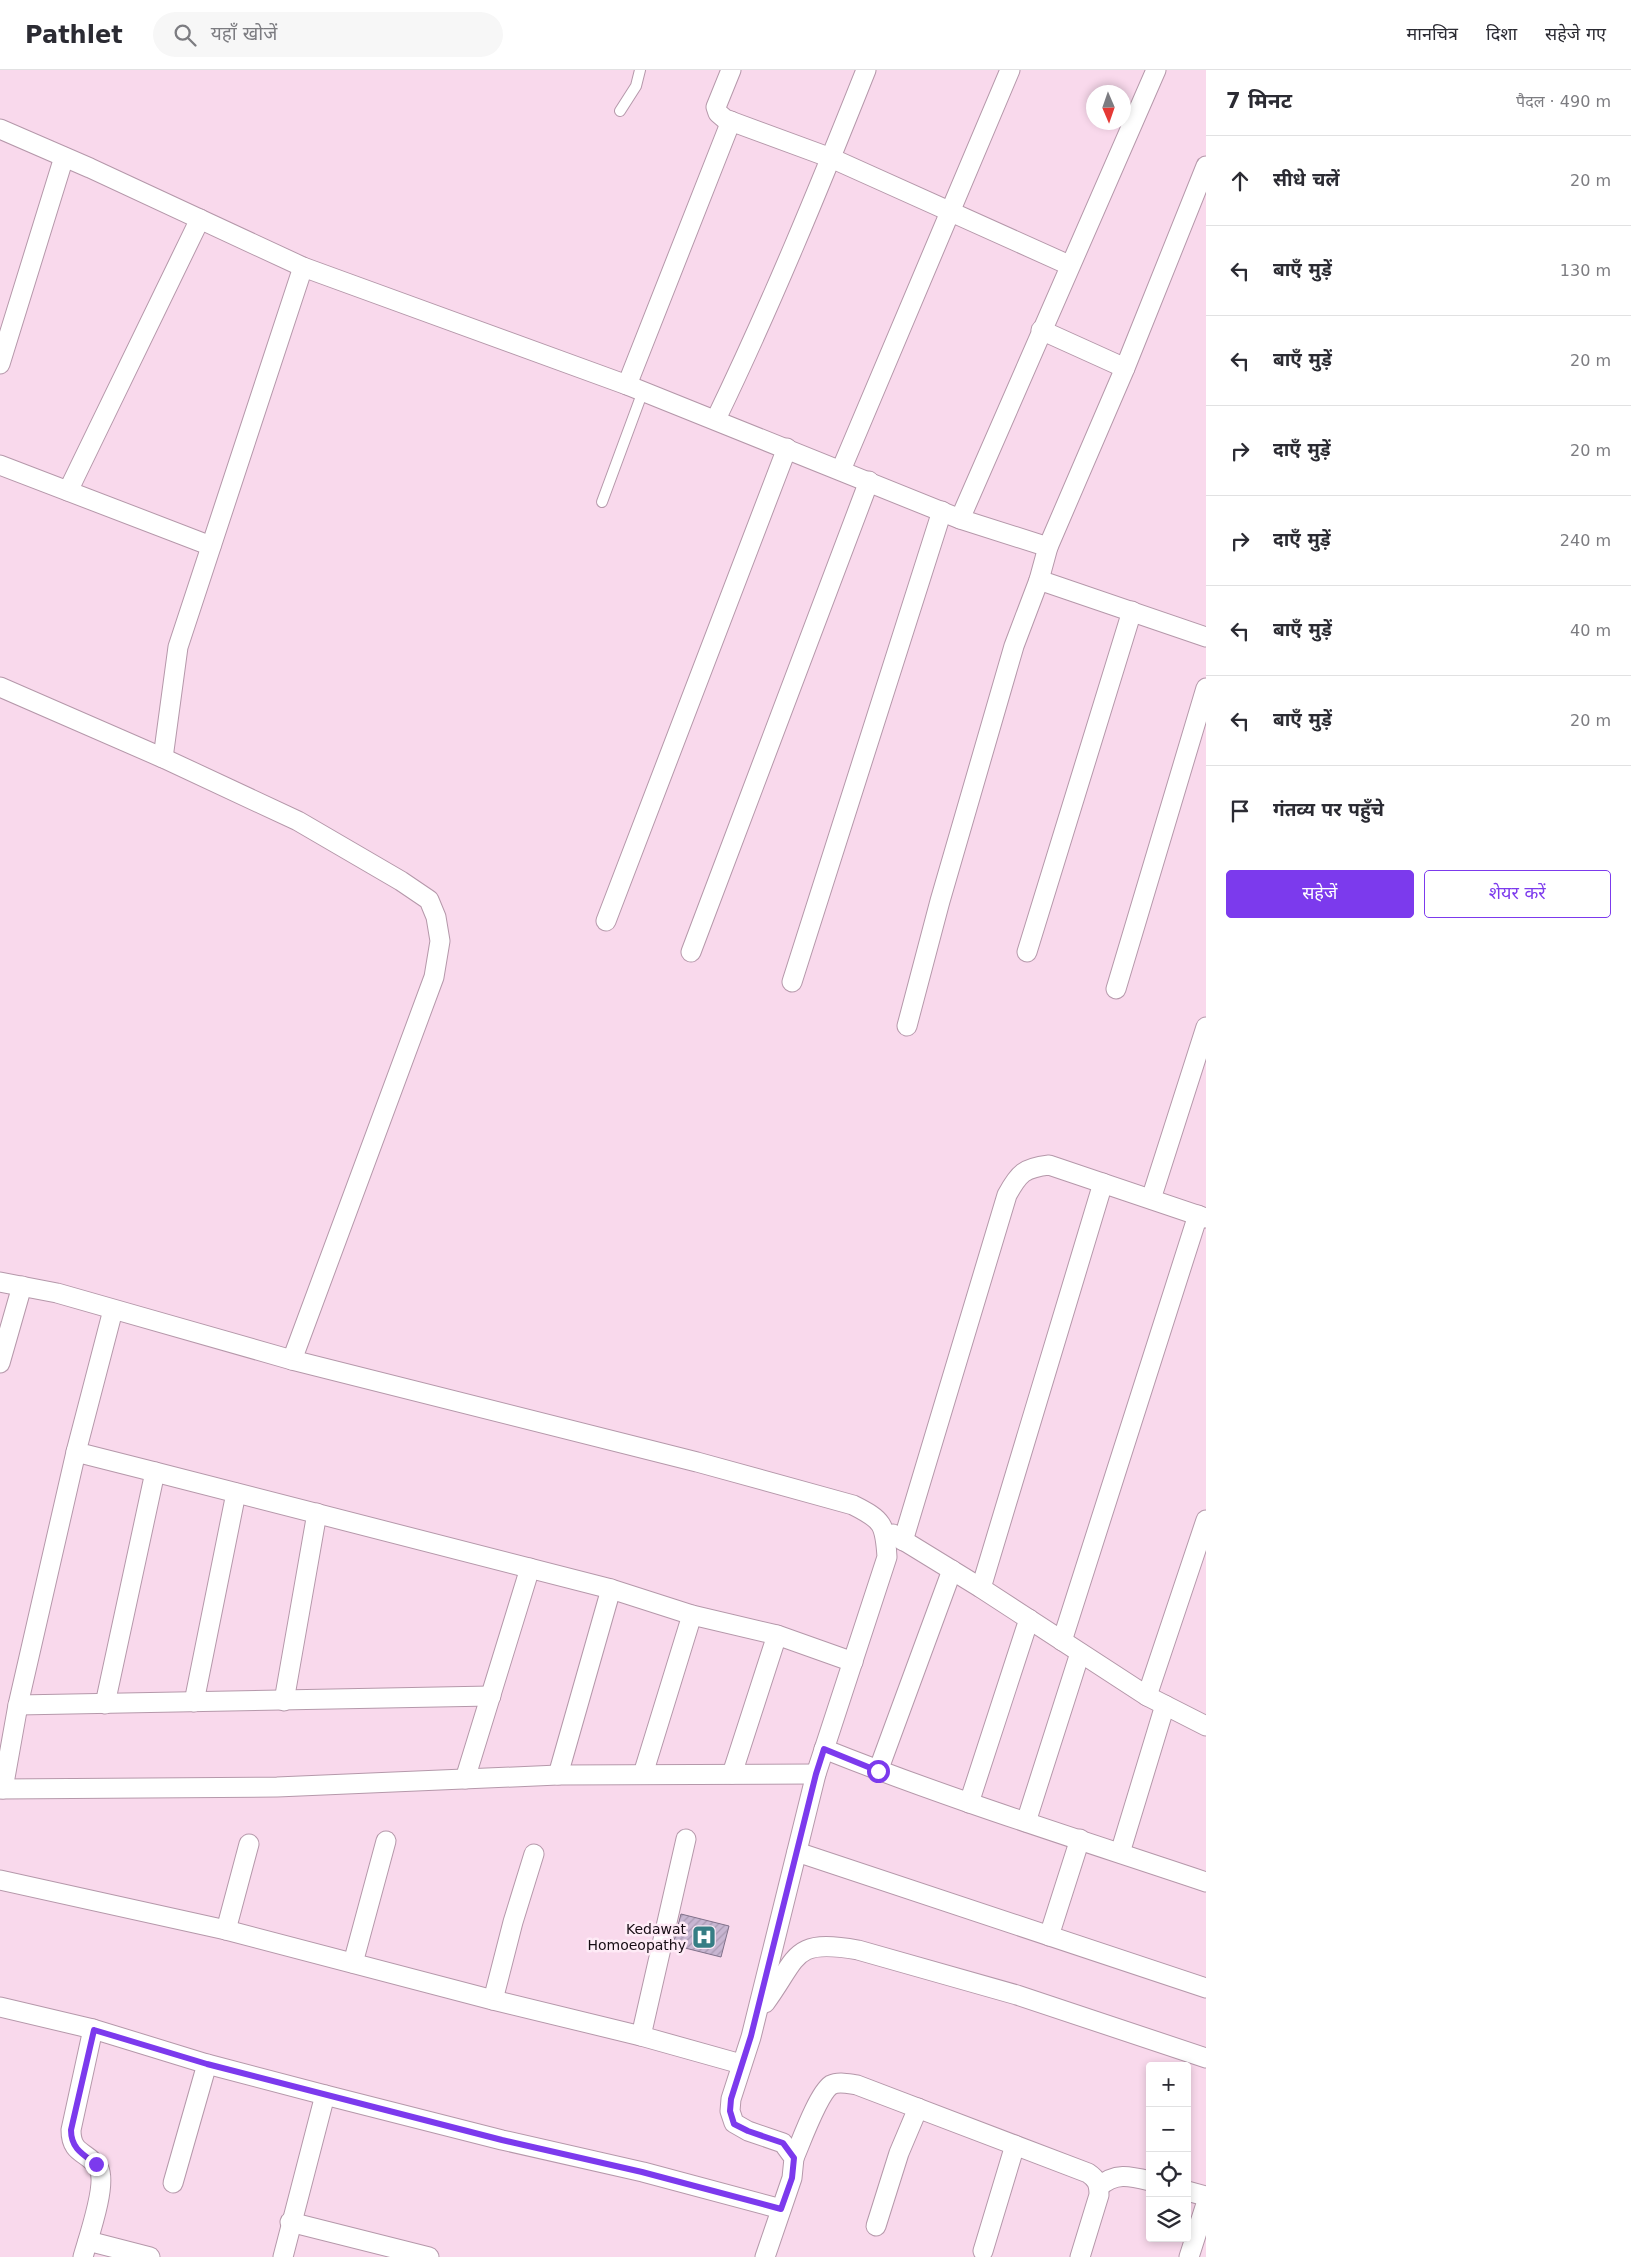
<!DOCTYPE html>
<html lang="hi">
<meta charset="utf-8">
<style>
:root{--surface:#fff;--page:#f7f7f7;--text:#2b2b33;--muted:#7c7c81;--line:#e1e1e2;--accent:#7c3aed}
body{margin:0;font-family:"DejaVu Sans","Noto Sans Devanagari",sans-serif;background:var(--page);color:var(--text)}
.controls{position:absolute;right:15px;bottom:15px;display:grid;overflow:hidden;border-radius:5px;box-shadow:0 2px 8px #0003}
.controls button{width:45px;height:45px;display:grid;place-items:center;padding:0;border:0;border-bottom:1px solid var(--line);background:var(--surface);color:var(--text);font:25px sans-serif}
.compass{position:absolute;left:1086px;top:15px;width:45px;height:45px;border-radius:50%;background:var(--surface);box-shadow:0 2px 8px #0003;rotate:178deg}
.stop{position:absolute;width:15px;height:15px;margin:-11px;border:4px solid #7c3aed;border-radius:50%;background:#fff}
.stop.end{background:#7c3aed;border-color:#fff;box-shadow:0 1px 5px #0008}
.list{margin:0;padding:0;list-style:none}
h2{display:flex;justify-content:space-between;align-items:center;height:65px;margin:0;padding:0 20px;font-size:21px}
h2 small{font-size:16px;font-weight:400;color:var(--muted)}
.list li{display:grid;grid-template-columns:32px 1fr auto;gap:15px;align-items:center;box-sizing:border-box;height:90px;padding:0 20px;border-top:1px solid var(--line)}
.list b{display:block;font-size:19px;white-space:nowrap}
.list em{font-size:16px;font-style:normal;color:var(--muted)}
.actions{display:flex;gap:10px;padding:15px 20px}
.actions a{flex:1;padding:11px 0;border:1px solid var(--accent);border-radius:5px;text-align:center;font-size:18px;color:var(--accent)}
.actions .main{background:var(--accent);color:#fff}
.icon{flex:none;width:28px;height:28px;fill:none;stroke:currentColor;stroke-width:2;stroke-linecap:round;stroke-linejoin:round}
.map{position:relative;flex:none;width:1206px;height:2187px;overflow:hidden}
header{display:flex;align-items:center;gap:30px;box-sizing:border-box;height:70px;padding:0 25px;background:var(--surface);border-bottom:1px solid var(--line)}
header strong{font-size:24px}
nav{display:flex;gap:28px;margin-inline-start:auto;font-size:18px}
.search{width:350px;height:45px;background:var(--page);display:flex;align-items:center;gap:12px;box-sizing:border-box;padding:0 18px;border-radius:28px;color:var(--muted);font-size:19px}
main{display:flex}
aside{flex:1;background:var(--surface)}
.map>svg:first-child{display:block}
.building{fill:url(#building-hatch);stroke:#807089}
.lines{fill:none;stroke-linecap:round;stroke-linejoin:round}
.service-casing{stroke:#b598aa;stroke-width:12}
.minor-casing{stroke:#b598aa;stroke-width:21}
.service{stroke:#fff;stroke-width:10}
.minor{stroke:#fff;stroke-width:19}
.route{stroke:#7c3aed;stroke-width:6}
.labels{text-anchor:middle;stroke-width:5;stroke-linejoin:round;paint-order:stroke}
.poi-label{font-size:14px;fill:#170d14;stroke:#feebf6;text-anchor:end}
</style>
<header>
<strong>Pathlet</strong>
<div class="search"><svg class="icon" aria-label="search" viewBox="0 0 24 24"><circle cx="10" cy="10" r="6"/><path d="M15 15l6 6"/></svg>यहाँ खोजें</div>
<nav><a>मानचित्र</a><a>दिशा</a><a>सहेजे गए</a></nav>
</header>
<main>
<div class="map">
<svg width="1206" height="2187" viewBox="0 0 1206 2187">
<defs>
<pattern id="building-hatch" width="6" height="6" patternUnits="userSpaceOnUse" patternTransform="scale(1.25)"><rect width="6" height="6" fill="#c7b5d1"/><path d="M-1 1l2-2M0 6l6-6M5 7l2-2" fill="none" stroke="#aa9ab3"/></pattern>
</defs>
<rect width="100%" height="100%" fill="#f9d9ec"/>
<!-- building -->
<path class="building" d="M 681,1844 L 729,1856 L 721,1887 L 673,1875 Z"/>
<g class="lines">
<!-- service casing -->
<g class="service-casing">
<g id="service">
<path d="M 620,41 L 636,16 L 640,0"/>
<path d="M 602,432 L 643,321"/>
</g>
</g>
<!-- minor casing -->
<g class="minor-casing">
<g id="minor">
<path d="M 731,0 L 716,37 L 718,43 L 725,49 L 831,88 L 1069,195"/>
<path d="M 0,59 L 90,98 L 303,197 L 627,315 L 960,449 L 1156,0"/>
<path d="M 1041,260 L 1125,298"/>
<path d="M 0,294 L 64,87"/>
<path d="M 627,315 L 731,51"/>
<path d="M 716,349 C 771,235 819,118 866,0"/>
<path d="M 0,395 L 211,476"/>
<path d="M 841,400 L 1010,0"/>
<path d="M 68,421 L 200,149"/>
<path d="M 960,449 L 1048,477"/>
<path d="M 1039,510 L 1206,567"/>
<path d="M 0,617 L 163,688 L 298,751 L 401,811 L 429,830 L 436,847 L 440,871 L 434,907 L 292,1290"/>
<path d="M 163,688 L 178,577 L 303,197"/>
<path d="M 606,851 L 787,378"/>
<path d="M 691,882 L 869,411"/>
<path d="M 1027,882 L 1132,541"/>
<path d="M 792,912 L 942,441"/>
<path d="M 1116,919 L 1206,618"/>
<path d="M 907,956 L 940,831 L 1014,576 L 1039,510 L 1048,477 L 1125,298 L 1206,96"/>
<path d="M 1151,1129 L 1206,957"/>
<path d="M 0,1212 L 57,1223 L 292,1290 L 697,1392 L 853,1435 C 883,1450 885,1454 887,1487 L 816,1704 L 751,1967 L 731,2029 L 730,2041 L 734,2053 L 748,2061 L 783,2073 L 794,2088 L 792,2108 L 765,2187"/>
<path d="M 0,1293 L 22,1216"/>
<path d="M 155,1402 L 611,1519 L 692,1545 L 777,1565 L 853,1592"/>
<path d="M 893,1464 L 981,1518 L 1147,1626 L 1206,1656"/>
<path d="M 903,1471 L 1007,1125 C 1019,1103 1024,1098 1049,1095 L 1206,1148"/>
<path d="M 981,1518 L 1103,1113"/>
<path d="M 1062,1571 L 1198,1145"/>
<path d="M 1147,1626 L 1206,1450"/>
<path d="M 284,1631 L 317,1443"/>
<path d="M 194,1632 L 236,1423"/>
<path d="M 105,1634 L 155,1402 L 76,1382 L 113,1240"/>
<path d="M 18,1635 L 491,1626"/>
<path d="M 824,1679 C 949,1729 1078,1769 1206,1812"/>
<path d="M 878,1701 L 952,1500"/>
<path d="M 643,1704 L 692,1545"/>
<path d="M 732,1704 L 777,1565"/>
<path d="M 558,1705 L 611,1519"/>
<path d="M 465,1709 L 530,1498"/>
<path d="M 0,1719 L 277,1717 L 558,1705 L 816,1704"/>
<path d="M 3,1719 L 18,1635 L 76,1382"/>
<path d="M 969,1733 L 1029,1549"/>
<path d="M 1026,1752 L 1080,1583"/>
<path d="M 797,1782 L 1206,1918"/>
<path d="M 1120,1783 L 1165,1635"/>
<path d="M 0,1810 L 226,1860 L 493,1930 L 641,1966 L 741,1994"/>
<path d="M 226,1860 L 249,1774"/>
<path d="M 1049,1866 L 1080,1769"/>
<path d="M 353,1893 L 386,1771"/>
<path d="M 493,1930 L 513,1852 L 534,1784"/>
<path d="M 765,1933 C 799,1887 791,1868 858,1880 L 1017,1925 L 1206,1988"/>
<path d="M 0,1937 L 93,1959 L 207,1994 L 325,2025 L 502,2070 L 643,2102 L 781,2139"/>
<path d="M 641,1966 L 686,1769"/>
<path d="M 794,2088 C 801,2072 818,2024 831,2015 C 839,2011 849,2014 857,2015 L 1088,2103 C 1097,2109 1099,2114 1099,2125 L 1080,2187"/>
<path d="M 173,2113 L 207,1994"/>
<path d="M 1099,2117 C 1115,2102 1130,2106 1150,2111"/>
<path d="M 1187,2121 L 1206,2126"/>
<path d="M 290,2152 L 429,2187"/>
<path d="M 876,2156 L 899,2083 L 918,2038"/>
<path d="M 88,2171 L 150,2187"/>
<path d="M 983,2181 L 1015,2075"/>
<path d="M 83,2187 C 88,2169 107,2115 99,2099 C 89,2081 71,2086 71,2060 L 93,1959"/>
<path d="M 283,2187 L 325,2025"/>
<path d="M 1189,2187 L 1206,2134"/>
</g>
</g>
<!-- service -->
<use href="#service" class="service"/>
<!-- minor -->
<use href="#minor" class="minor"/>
</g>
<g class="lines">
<!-- route -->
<path class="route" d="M 96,2094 C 82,2084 71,2078 71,2060 L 94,1960 L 207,1994 L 502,2070 L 642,2102 L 781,2139 L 792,2108 L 794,2088 L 783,2073 L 748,2061 L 734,2054 L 730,2041 L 731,2029 L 751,1966 L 816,1704 L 824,1679 L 878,1701"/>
</g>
<!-- icons -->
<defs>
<g id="hospital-square" transform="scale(1.25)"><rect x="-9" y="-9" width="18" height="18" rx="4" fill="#367e85" stroke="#feebf6"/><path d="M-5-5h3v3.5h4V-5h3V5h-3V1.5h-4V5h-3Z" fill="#fff"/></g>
</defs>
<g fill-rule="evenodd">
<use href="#hospital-square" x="704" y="1867"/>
</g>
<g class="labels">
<!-- poi labels -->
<g class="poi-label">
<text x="686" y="1864">Kedawat<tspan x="686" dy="16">Homoeopathy</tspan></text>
</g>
</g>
</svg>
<div class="controls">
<button>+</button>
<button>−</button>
<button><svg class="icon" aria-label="locate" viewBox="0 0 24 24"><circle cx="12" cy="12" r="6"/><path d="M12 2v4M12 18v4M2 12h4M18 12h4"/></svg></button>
<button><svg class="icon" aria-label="layers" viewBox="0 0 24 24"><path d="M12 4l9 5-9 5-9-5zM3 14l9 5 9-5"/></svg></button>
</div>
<svg class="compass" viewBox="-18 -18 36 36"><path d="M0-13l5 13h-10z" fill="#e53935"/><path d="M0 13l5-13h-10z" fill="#7c7c81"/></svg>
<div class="stop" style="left:878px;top:1701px"></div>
<div class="stop end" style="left:96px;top:2094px"></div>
</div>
<aside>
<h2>7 मिनट<small>पैदल · 490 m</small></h2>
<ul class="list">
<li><svg class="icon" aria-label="ahead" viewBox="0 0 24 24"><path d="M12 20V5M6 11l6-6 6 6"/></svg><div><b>सीधे चलें</b></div><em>20 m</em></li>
<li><svg class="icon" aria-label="left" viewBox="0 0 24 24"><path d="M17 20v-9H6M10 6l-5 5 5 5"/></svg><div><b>बाएँ मुड़ें</b></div><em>130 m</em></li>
<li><svg class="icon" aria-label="left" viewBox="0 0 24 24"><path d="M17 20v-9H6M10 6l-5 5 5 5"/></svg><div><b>बाएँ मुड़ें</b></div><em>20 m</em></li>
<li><svg class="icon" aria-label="right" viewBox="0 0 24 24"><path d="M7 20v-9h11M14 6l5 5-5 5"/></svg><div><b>दाएँ मुड़ें</b></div><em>20 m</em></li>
<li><svg class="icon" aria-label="right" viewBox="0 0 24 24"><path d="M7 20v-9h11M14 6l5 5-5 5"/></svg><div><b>दाएँ मुड़ें</b></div><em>240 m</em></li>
<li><svg class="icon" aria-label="left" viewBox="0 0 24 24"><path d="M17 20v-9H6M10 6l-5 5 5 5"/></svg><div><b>बाएँ मुड़ें</b></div><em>40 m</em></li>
<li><svg class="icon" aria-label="left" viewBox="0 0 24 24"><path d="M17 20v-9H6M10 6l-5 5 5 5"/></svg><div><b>बाएँ मुड़ें</b></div><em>20 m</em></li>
<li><svg class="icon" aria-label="arrive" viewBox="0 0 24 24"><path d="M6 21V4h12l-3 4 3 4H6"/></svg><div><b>गंतव्य पर पहुँचे</b></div></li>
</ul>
<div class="actions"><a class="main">सहेजें</a><a>शेयर करें</a></div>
</aside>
</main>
